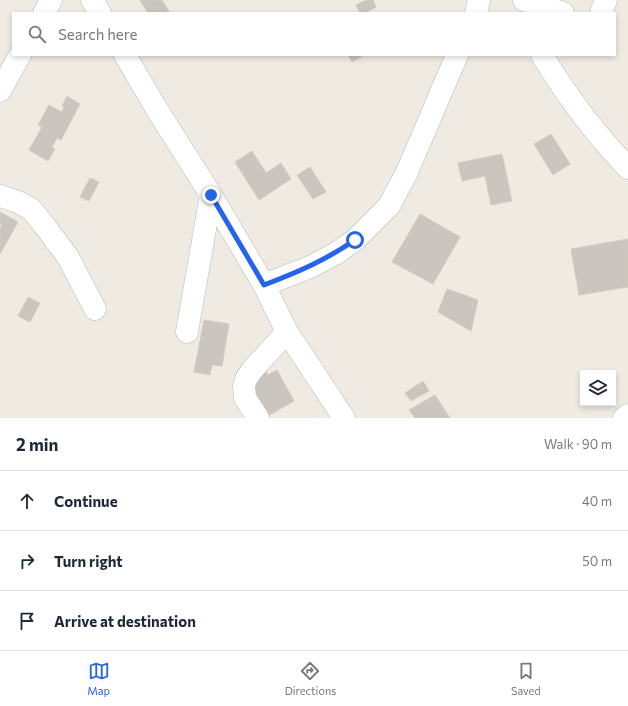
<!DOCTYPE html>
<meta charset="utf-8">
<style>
:root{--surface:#fff;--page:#f2f2f3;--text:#1f2937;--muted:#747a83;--line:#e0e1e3;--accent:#2563eb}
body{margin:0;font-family:Commissioner,sans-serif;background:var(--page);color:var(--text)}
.controls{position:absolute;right:12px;bottom:12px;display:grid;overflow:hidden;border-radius:0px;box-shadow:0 2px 6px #0003}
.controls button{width:36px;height:36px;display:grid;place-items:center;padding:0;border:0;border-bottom:1px solid var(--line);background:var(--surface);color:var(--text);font:20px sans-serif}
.stop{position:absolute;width:12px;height:12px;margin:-9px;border:3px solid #2563eb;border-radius:50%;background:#fff}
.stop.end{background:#2563eb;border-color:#fff;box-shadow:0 1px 4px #0008}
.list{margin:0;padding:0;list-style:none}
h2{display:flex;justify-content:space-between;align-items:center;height:52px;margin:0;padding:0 16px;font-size:17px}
h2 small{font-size:13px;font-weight:400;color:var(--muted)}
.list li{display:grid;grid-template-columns:26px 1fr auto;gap:12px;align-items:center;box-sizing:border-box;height:60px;padding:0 16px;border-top:1px solid var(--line)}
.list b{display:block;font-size:15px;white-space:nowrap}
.list em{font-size:13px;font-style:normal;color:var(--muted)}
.icon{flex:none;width:22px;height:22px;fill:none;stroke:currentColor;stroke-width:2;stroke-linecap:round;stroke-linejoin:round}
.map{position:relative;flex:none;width:628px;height:418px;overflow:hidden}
.search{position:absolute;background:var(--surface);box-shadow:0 2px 6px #0003;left:12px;right:12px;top:12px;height:44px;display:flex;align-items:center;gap:10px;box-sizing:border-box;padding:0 14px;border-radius:0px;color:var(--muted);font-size:15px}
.sheet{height:232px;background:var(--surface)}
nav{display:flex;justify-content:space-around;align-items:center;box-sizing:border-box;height:56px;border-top:1px solid var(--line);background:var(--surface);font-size:11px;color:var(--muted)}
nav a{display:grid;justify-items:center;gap:2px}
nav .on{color:var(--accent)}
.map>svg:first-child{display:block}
.building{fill:#cac5bf;stroke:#d4ccc0}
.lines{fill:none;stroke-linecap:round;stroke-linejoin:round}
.minor-casing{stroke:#b5b9be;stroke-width:23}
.minor{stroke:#fff;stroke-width:22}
.route{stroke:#2563eb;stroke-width:5}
</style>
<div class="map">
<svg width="628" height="418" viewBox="0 0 628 418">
<rect width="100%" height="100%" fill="#efebe2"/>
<!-- building -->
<g class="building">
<path d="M 140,0 L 162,0 L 170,13 L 148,13 Z"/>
<path d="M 366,0 L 373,0 L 376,7 L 365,13 L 360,13 L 356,5 Z"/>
<path d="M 348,55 L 364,55 L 352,62 Z"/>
<path d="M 67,96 L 80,104 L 61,140 L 57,138 L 52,147 L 55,149 L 48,161 L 29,150 L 42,127 L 38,125 L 49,105 L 62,112 L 64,107 L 62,106 Z"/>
<path d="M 551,134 L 570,164 L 553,175 L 534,144 Z"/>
<path d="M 252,151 L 266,173 L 281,163 L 291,179 L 259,200 L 235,162 Z"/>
<path d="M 502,154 L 512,201 L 491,205 L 485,176 L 462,181 L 458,163 Z"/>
<path d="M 310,167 L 326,192 L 313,199 L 297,175 Z"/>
<path d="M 90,178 L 99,182 L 89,201 L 80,197 Z"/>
<path d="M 0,212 L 18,222 L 0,254 L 0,229 L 2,225 L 0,224 Z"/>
<path d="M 420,214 L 460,237 L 433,284 L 392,262 Z"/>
<path d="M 628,239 L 628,287 L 579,295 L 571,249 Z"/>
<path d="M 447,289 L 478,300 L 471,331 L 438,312 Z"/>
<path d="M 28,297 L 40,303 L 30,322 L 18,316 Z"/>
<path d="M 204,320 L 229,324 L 222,366 L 212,365 L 210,375 L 194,372 Z"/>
<path d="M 265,370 L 268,375 L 277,370 L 294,401 L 266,417 L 248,386 Z"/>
<path d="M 423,381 L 429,391 L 411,401 L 405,393 Z"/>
<path d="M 435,395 L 450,418 L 415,418 L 409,410 Z"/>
</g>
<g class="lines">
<!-- minor casing -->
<g class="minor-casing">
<g id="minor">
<path d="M 92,0 L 100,13"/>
<path d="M 524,0 L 563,13"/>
<path d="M 44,13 L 51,0"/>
<path d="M 476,13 L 479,0"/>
<path d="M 601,13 L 606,0"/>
<path d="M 125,55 L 156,108 L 211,195 L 264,285 L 287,332 L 344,418"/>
<path d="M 542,55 C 567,96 595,134 628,168"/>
<path d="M 0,91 L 20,55"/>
<path d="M 0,196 L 18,202 L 31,209 L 44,225 L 68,257 L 95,309"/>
<path d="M 264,285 L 310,267 L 335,254 L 355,240 L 389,206 L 407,172 L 457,55"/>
<path d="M 187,332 L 211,195"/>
<path d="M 258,418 L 245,398 L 244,386 L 246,379 L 252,370 L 287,332"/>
<path d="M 624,418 L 628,415"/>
</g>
</g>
<!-- minor -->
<use href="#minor" class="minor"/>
</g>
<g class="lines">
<!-- route -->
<path class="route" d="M 211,195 L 264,285 C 298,272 324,261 355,240"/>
</g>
</svg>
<div class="controls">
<button><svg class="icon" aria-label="layers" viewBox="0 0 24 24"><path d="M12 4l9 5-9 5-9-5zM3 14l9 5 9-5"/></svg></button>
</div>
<div class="stop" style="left:355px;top:240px"></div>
<div class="stop end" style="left:211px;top:195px"></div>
<div class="search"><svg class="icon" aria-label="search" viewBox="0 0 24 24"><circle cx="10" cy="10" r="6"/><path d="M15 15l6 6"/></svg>Search here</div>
</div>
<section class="sheet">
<h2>2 min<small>Walk · 90 m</small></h2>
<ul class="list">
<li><svg class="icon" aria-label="ahead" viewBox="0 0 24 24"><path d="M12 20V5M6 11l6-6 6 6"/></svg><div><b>Continue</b></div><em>40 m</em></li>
<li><svg class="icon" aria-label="right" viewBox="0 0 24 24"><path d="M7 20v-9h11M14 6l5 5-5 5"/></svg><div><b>Turn right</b></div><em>50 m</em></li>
<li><svg class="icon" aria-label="arrive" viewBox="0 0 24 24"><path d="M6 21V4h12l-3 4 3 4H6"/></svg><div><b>Arrive at destination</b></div></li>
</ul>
</section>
<nav>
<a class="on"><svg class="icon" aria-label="map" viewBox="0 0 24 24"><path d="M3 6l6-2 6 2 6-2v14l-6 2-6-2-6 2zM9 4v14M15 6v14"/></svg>Map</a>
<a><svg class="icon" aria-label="directions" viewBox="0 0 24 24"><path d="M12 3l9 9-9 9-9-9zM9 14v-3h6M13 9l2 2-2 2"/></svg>Directions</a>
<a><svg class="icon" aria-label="saved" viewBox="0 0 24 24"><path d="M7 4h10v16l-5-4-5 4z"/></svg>Saved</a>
</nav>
